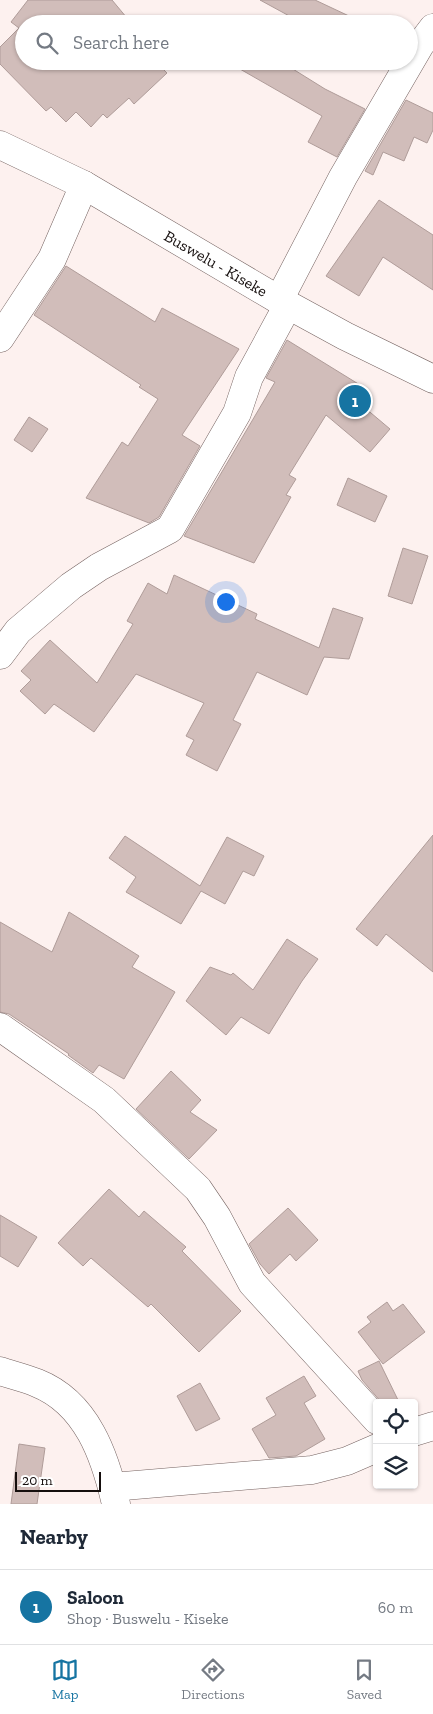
<!DOCTYPE html>
<meta charset="utf-8">
<style>
:root{--surface:#fff;--page:#f6f6f7;--text:#1f2937;--muted:#747a83;--line:#e0e1e3;--accent:#1674a2}
body{margin:0;font-family:"Zilla Slab",serif;background:var(--page);color:var(--text)}
.controls{position:absolute;right:15px;bottom:15px;display:grid;overflow:hidden;border-radius:5px;box-shadow:0 1px 4px #0004}
.controls button{width:45px;height:45px;display:grid;place-items:center;padding:0;border:0;border-bottom:1px solid var(--line);background:var(--surface);color:var(--text);font:25px sans-serif}
.scale{position:absolute;left:15px;bottom:12px;width:86px;box-sizing:border-box;padding-left:5px;border:2px solid #150e0d;border-top:0;font-size:14px;line-height:18px;white-space:nowrap;color:#150e0d;-webkit-text-stroke:4px #fff;paint-order:stroke}
.you{position:absolute;left:225px;top:601px;width:18px;height:18px;margin:-12px;border:4px solid #fff;border-radius:50%;background:#1a73e8;box-shadow:0 0 0 8px #1a73e833}
.badge{display:grid;place-items:center;width:32px;height:32px;border-radius:50%;background:var(--accent);color:#fff;font-size:16px;font-weight:700}
.pin{position:absolute;translate:-50% -50%;border:2px solid #fff;box-shadow:0 1px 5px #0006}
.list{margin:0;padding:0;list-style:none}
h2{display:flex;justify-content:space-between;align-items:center;height:65px;margin:0;padding:0 20px;font-size:21px}
h2 small{font-size:16px;font-weight:400;color:var(--muted)}
.list li{display:grid;grid-template-columns:32px 1fr auto;gap:15px;align-items:center;box-sizing:border-box;height:75px;padding:0 20px;border-top:1px solid var(--line)}
.list b{display:block;font-size:19px;white-space:nowrap}
.list p{margin:0;font-size:16px;white-space:nowrap;color:var(--muted)}
.list em{font-size:16px;font-style:normal;color:var(--muted)}
.icon{flex:none;width:28px;height:28px;fill:none;stroke:currentColor;stroke-width:2;stroke-linecap:round;stroke-linejoin:round}
.map{position:relative;flex:none;width:433px;height:1504px;overflow:hidden}
.search{position:absolute;background:var(--surface);box-shadow:0 1px 4px #0004;left:15px;right:15px;top:15px;height:55px;display:flex;align-items:center;gap:12px;box-sizing:border-box;padding:0 18px;border-radius:28px;color:var(--muted);font-size:19px}
.sheet{height:140px;background:var(--surface)}
nav{display:flex;justify-content:space-around;align-items:center;box-sizing:border-box;height:70px;border-top:1px solid var(--line);background:var(--surface);font-size:14px;color:var(--muted)}
nav a{display:grid;justify-items:center;gap:2px}
nav .on{color:var(--accent)}
.map>svg:first-child{display:block}
.building{fill:#d1bdba;stroke:#af9c99}
.lines{fill:none;stroke-linecap:round;stroke-linejoin:round}
.minor-casing{stroke:#756361;stroke-width:29}
.secondary-casing{stroke:#756361;stroke-width:29}
.minor{stroke:#fff;stroke-width:28}
.secondary{stroke:#fff;stroke-width:28}
.labels{text-anchor:middle;stroke-width:4;stroke-linejoin:round;paint-order:stroke}
.street-label{font-size:16px;fill:#150e0d;stroke:#fff}
</style>
<div class="map">
<svg width="433" height="1504" viewBox="0 0 433 1504">
<rect width="100%" height="100%" fill="#fdf1ef"/>
<!-- building -->
<g class="building">
<path d="M 28,0 L 112,0 L 132,24 L 24,24 L 24,61 L 155,61 L 167,73 L 134,104 L 129,98 L 107,118 L 103,114 L 91,127 L 76,112 L 66,122 L 51,107 L 46,111 L 0,64 L 0,47 L 19,28 L 11,22 Z"/>
<path d="M 260,0 L 315,0 L 366,24 L 304,24 Z"/>
<path d="M 226,61 L 280,61 L 325,89 L 365,109 L 337,157 L 308,142 L 322,116 Z"/>
<path d="M 406,100 L 433,113 L 433,130 L 427,143 L 414,137 L 404,161 L 383,152 L 373,175 L 365,171 Z"/>
<path d="M 379,200 L 433,235 L 433,290 L 383,257 L 359,296 L 326,276 Z"/>
<path d="M 66,266 L 155,322 L 162,308 L 239,349 L 182,435 L 200,446 L 159,517 L 149,523 L 86,498 L 122,442 L 128,446 L 158,399 L 139,387 L 141,385 L 34,315 Z"/>
<path d="M 287,340 L 360,385 L 352,397 L 390,429 L 370,452 L 326,415 L 289,475 L 296,479 L 286,495 L 291,497 L 254,563 L 184,536 L 275,382 L 266,378 Z"/>
<path d="M 29,417 L 48,429 L 32,452 L 14,440 Z"/>
<path d="M 348,478 L 387,496 L 375,522 L 337,505 Z"/>
<path d="M 403,548 L 428,556 L 412,604 L 388,596 Z"/>
<path d="M 174,575 L 257,614 L 255,619 L 319,648 L 333,608 L 363,618 L 349,659 L 324,657 L 307,695 L 257,672 L 233,720 L 241,724 L 217,771 L 186,755 L 194,740 L 186,736 L 204,703 L 136,674 L 94,732 L 54,704 L 45,714 L 20,691 L 31,680 L 21,671 L 50,640 L 97,683 L 133,624 L 127,621 L 148,583 L 167,594 Z"/>
<path d="M 433,835 L 433,972 L 386,934 L 377,946 L 356,929 Z"/>
<path d="M 125,836 L 200,886 L 227,837 L 264,856 L 254,876 L 243,871 L 225,904 L 201,891 L 181,924 L 126,892 L 136,877 L 109,858 Z"/>
<path d="M 69,912 L 139,956 L 132,967 L 175,992 L 124,1079 L 99,1065 L 93,1073 L 68,1055 L 69,1054 L 9,1014 L 0,1012 L 0,922 L 52,952 Z"/>
<path d="M 287,939 L 318,959 L 302,981 L 269,1034 L 241,1017 L 226,1035 L 186,1001 L 210,967 L 231,975 L 233,973 L 253,990 Z"/>
<path d="M 171,1071 L 201,1100 L 190,1112 L 217,1130 L 189,1159 L 136,1109 Z"/>
<path d="M 109,1189 L 139,1217 L 144,1211 L 186,1247 L 182,1251 L 241,1311 L 199,1352 L 151,1304 L 148,1307 L 91,1258 L 83,1266 L 58,1243 Z"/>
<path d="M 288,1208 L 318,1240 L 296,1261 L 290,1254 L 269,1274 L 260,1264 L 249,1244 Z"/>
<path d="M 0,1215 L 37,1237 L 18,1267 L 0,1256 Z"/>
<path d="M 387,1302 L 393,1311 L 403,1304 L 425,1332 L 383,1364 L 358,1332 L 371,1322 L 367,1317 Z"/>
<path d="M 379,1361 L 398,1400 L 391,1403 L 382,1403 L 362,1380 L 358,1371 Z"/>
<path d="M 304,1376 L 316,1396 L 304,1403 L 325,1439 L 296,1456 L 269,1458 L 252,1429 L 276,1415 L 266,1398 Z"/>
<path d="M 200,1383 L 220,1419 L 196,1431 L 177,1396 Z"/>
<path d="M 19,1444 L 45,1448 L 37,1504 L 11,1504 Z"/>
</g>
<g class="lines">
<!-- minor casing -->
<g class="minor-casing">
<g id="minor">
<path d="M 279,300 L 343,177 L 420,45 L 433,28"/>
<path d="M 0,338 L 52,259 L 84,185"/>
<path d="M 0,655 L 18,631 L 71,586 L 99,567 L 170,529 L 237,413 L 249,377 L 288,305"/>
<path d="M 0,1027 L 104,1100 L 198,1189 L 217,1217 L 252,1283 L 377,1420"/>
<path d="M 0,1371 C 12,1375 25,1378 37,1383 C 87,1403 105,1456 116,1504"/>
<path d="M 414,1432 L 433,1426"/>
<path d="M 112,1487 L 312,1470 L 347,1461 L 377,1448"/>
</g>
</g>
<!-- secondary casing -->
<g class="secondary-casing">
<path id="secondary" d="M 0,145 L 84,185 L 279,300 L 345,336 L 433,379"/>
</g>
<!-- minor -->
<use href="#minor" class="minor"/>
<!-- secondary -->
<use href="#secondary" class="secondary"/>
</g>
<g class="labels">
<!-- street labels -->
<g class="street-label">
<text transform="translate(216 263) rotate(30)" y="6">Buswelu - Kiseke</text>
</g>
</g>
</svg>
<div class="controls">
<button><svg class="icon" aria-label="locate" viewBox="0 0 24 24"><circle cx="12" cy="12" r="6"/><path d="M12 2v4M12 18v4M2 12h4M18 12h4"/></svg></button>
<button><svg class="icon" aria-label="layers" viewBox="0 0 24 24"><path d="M12 4l9 5-9 5-9-5zM3 14l9 5 9-5"/></svg></button>
</div>
<div class="scale">20 m</div>
<div class="you"></div>
<div class="pin badge" style="left:355px;top:401px">1</div>
<div class="search"><svg class="icon" aria-label="search" viewBox="0 0 24 24"><circle cx="10" cy="10" r="6"/><path d="M15 15l6 6"/></svg>Search here</div>
</div>
<section class="sheet">
<h2>Nearby<small></small></h2>
<ul class="list">
<li><span class="badge">1</span><div><b>Saloon</b><p>Shop · Buswelu - Kiseke</p></div><em>60 m</em></li>
</ul>
</section>
<nav>
<a class="on"><svg class="icon" aria-label="map" viewBox="0 0 24 24"><path d="M3 6l6-2 6 2 6-2v14l-6 2-6-2-6 2zM9 4v14M15 6v14"/></svg>Map</a>
<a><svg class="icon" aria-label="directions" viewBox="0 0 24 24"><path d="M12 3l9 9-9 9-9-9zM9 14v-3h6M13 9l2 2-2 2"/></svg>Directions</a>
<a><svg class="icon" aria-label="saved" viewBox="0 0 24 24"><path d="M7 4h10v16l-5-4-5 4z"/></svg>Saved</a>
</nav>
